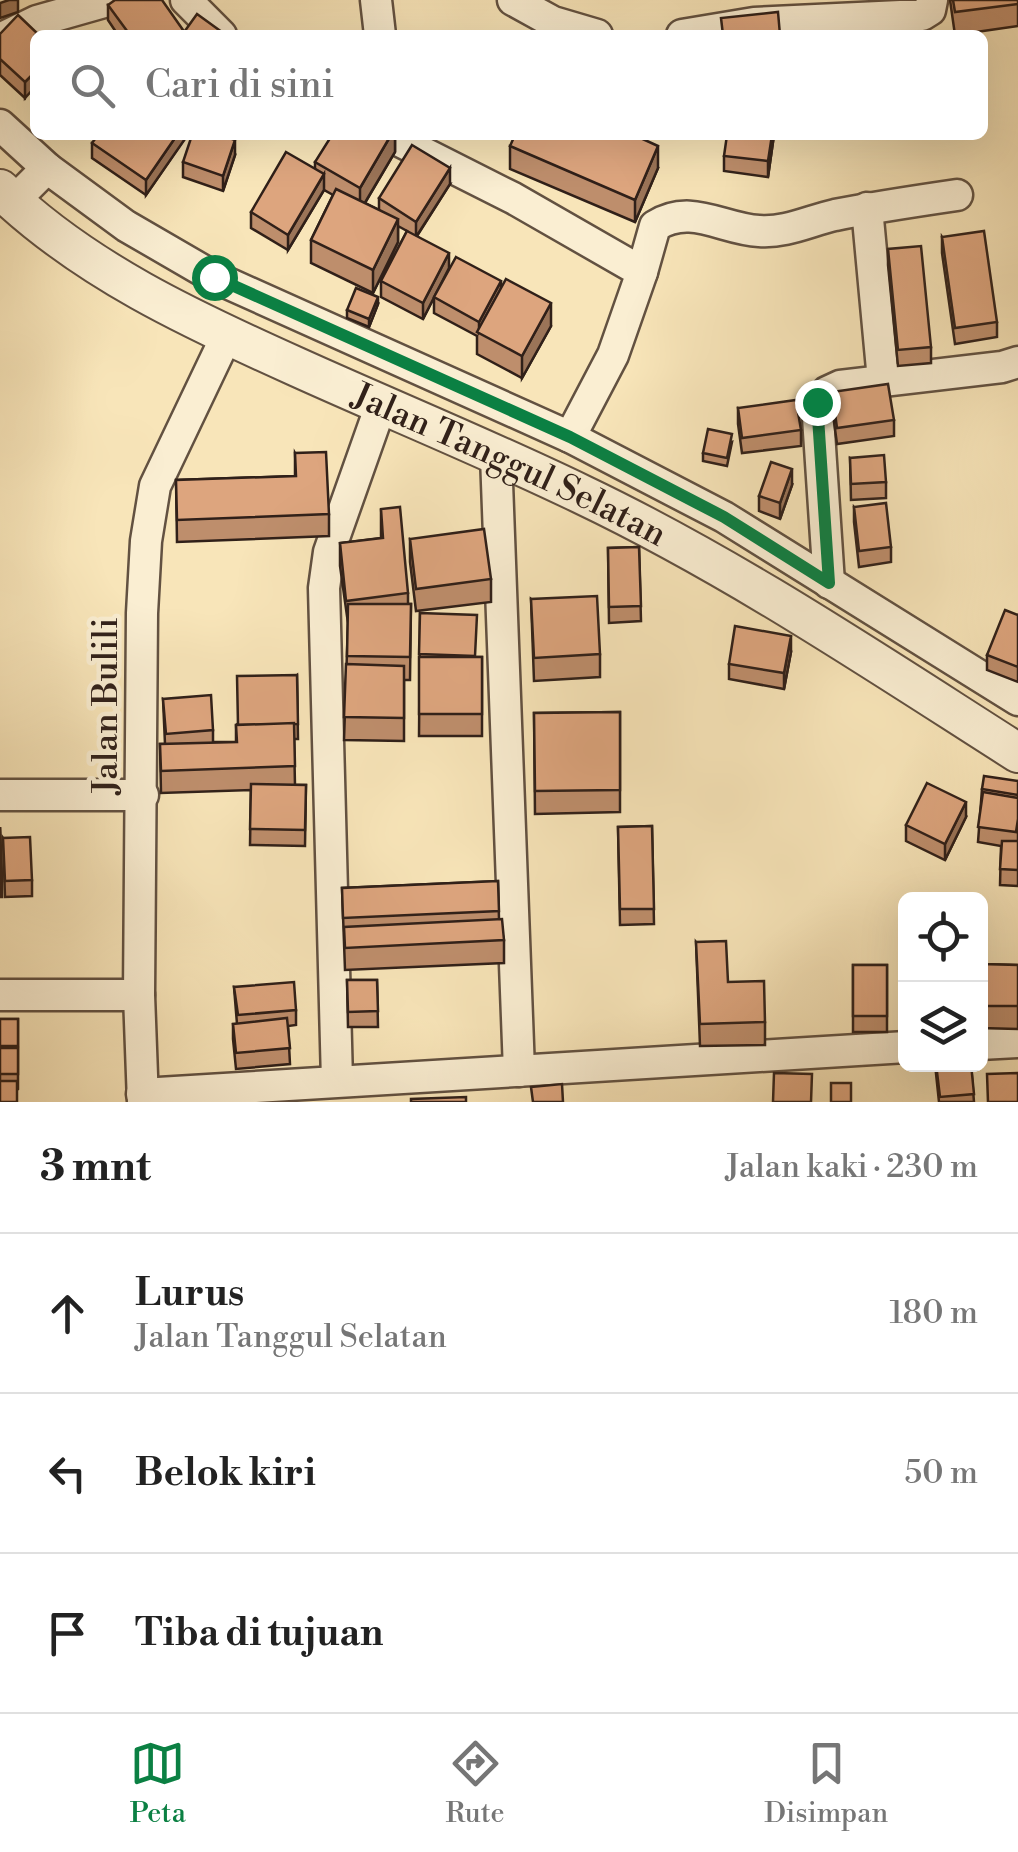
<!DOCTYPE html>
<html lang="id">
<meta charset="utf-8">
<style>
:root{--surface:#fff;--page:#f2f2f2;--text:#222;--muted:#767676;--line:#e0e0e0;--accent:#0b8043}
body{margin:0;font-family:"Libre Bodoni",serif;background:var(--page);color:var(--text)}
.controls{position:absolute;right:30px;bottom:30px;display:grid;overflow:hidden;border-radius:15px;box-shadow:0 10px 40px #0002}
.controls button{width:90px;height:90px;display:grid;place-items:center;padding:0;border:0;border-bottom:2px solid var(--line);background:var(--surface);color:var(--text);font:50px sans-serif}
.stop{position:absolute;width:30px;height:30px;margin:-22px;border:8px solid #0b8043;border-radius:50%;background:#fff}
.stop.end{background:#0b8043;border-color:#fff;box-shadow:0 2px 10px #0008}
.list{margin:0;padding:0;list-style:none}
h2{display:flex;justify-content:space-between;align-items:center;height:130px;margin:0;padding:0 40px;font-size:42px}
h2 small{font-size:32px;font-weight:400;color:var(--muted)}
.list li{display:grid;grid-template-columns:65px 1fr auto;gap:30px;align-items:center;box-sizing:border-box;height:160px;padding:0 40px;border-top:2px solid var(--line)}
.list b{display:block;font-size:38px;white-space:nowrap}
.list p{margin:0;font-size:32px;white-space:nowrap;color:var(--muted)}
.list em{font-size:32px;font-style:normal;color:var(--muted)}
.icon{flex:none;width:55px;height:55px;fill:none;stroke:currentColor;stroke-width:2;stroke-linecap:round;stroke-linejoin:round}
.map{position:relative;flex:none;width:1018px;height:1102px;overflow:hidden}
.search{position:absolute;background:var(--surface);box-shadow:0 10px 40px #0002;left:30px;right:30px;top:30px;height:110px;display:flex;align-items:center;gap:25px;box-sizing:border-box;padding:0 35px;border-radius:15px;color:var(--muted);font-size:38px}
.sheet{height:610px;background:var(--surface)}
nav{display:flex;justify-content:space-around;align-items:center;box-sizing:border-box;height:140px;border-top:2px solid var(--line);background:var(--surface);font-size:28px;color:var(--muted)}
nav a{display:grid;justify-items:center;gap:5px}
nav .on{color:var(--accent)}
.map>svg:first-child{display:block}
.lines{fill:none;stroke-linecap:round;stroke-linejoin:round}
.minor-casing{stroke:#625141;stroke-width:35}
.tertiary-casing{stroke:#625141;stroke-width:42}
.minor{stroke:#faeed2;stroke-width:30}
.tertiary{stroke:#faeed2;stroke-width:38}
.wall{fill:#be8e6c;stroke:#302019;stroke-width:2.5}
.shaded-wall{fill:#9b7458;stroke:#302019;stroke-width:2.5}
.building{fill:#dda57e;stroke:#302019;stroke-width:2.5}
.route{stroke:#0b8043;stroke-width:12}
.labels{text-anchor:middle;stroke-width:9;stroke-linejoin:round;paint-order:stroke}
.street-label{font-size:35px;fill:#302019;stroke:#faeed2}
</style>
<div class="map">
<svg width="1018" height="1102" viewBox="0 0 1018 1102">
<rect width="100%" height="100%" fill="#f8e5b9"/>
<filter id="stains"><feTurbulence type="fractalNoise" baseFrequency=".002" numOctaves="4"/><feColorMatrix values="0 0 0 0 .2 0 0 0 0 .09 0 0 0 0 .02 0 0 0 .5 -.17"/></filter>
<radialGradient id="worn" r=".72"><stop offset=".6" stop-color="#630" stop-opacity="0"/><stop offset="1" stop-color="#630" stop-opacity=".3"/></radialGradient>
<g class="lines">
<!-- minor casing -->
<g class="minor-casing">
<g id="minor">
<path d="M 186,0 L 221,35"/>
<path d="M 376,0 L 380,35"/>
<path d="M 513,0 L 553,22 L 597,35"/>
<path d="M 682,35 L 754,23 L 922,15 L 930,10 L 932,0"/>
<path d="M 0,39 L 37,21 L 111,0"/>
<path d="M 0,125 L 47,168 L 13,202"/>
<path d="M 388,135 L 513,198 L 642,272 L 613,355 L 570,437"/>
<path d="M 47,168 L 126,226 L 214,277 L 570,437 L 724,517 L 1018,700"/>
<path d="M 867,208 L 883,380"/>
<path d="M 642,272 L 655,226 C 691,203 722,229 759,231 C 786,233 809,221 835,215 C 875,207 916,201 957,195"/>
<path d="M 496,456 L 519,1071"/>
<path d="M 829,583 L 817,402 L 827,392 L 840,386 L 1002,367 L 1018,362"/>
<path d="M 0,795 L 143,795"/>
<path d="M 0,995 L 139,995"/>
<path d="M 980,1044 L 1018,1042"/>
<path d="M 337,1081 L 324,588 L 329,552 L 381,405"/>
<path d="M 142,1094 L 906,1047"/>
<path d="M 143,1102 L 139,995 L 142,613 L 146,541 L 155,486 L 227,335"/>
</g>
</g>
<!-- tertiary casing -->
<g class="tertiary-casing">
<g id="tertiary">
<path id="s1" d="M 0,189 C 84,270 192,320 297,367 C 392,410 488,449 581,494 C 734,567 875,662 1018,753"/>
</g>
</g>
<!-- minor -->
<use href="#minor" class="minor"/>
<!-- tertiary -->
<use href="#tertiary" class="tertiary"/>
</g>
<!-- wall -->
<g class="wall">
<path d="M 950,0 L 1018,0 L 1018,26 L 955,35 Z"/>
<path d="M 108,5 L 183,33 L 226,35 L 118,35 L 108,20 Z"/>
<path d="M 0,34 L 39,35 L 25,98 L 0,75 Z"/>
<path d="M 187,135 L 146,195 L 92,158 L 92,143 Z"/>
<path d="M 395,135 L 395,152 L 365,203 L 379,210 L 379,198 L 450,184 L 417,236 L 449,268 L 423,319 L 381,297 L 381,281 L 407,231 L 398,226 L 398,242 L 373,293 L 311,263 L 311,240 L 333,195 L 324,190 L 288,250 L 251,228 L 251,212 L 315,169 L 315,162 Z"/>
<path d="M 774,135 L 768,177 L 724,171 L 724,156 Z"/>
<path d="M 510,146 L 658,168 L 635,222 L 510,169 Z"/>
<path d="M 235,155 L 223,191 L 183,177 L 183,162 Z"/>
<path d="M 942,237 L 997,322 L 997,337 L 955,344 L 942,253 Z"/>
<path d="M 888,249 L 931,347 L 931,363 L 898,366 L 888,265 Z"/>
<path d="M 501,288 L 551,326 L 522,378 L 477,354 L 477,336 L 434,313 L 434,297 Z"/>
<path d="M 378,304 L 369,327 L 347,318 L 347,310 Z"/>
<path d="M 832,392 L 894,420 L 894,436 L 837,444 L 832,407 Z"/>
<path d="M 738,408 L 801,430 L 801,446 L 742,453 L 738,424 Z"/>
<path d="M 732,442 L 727,466 L 703,461 L 703,453 Z"/>
<path d="M 295,453 L 329,514 L 329,536 L 177,542 L 176,480 L 295,476 Z"/>
<path d="M 850,458 L 886,482 L 886,498 L 851,500 Z"/>
<path d="M 792,485 L 780,519 L 759,511 L 759,496 Z"/>
<path d="M 854,507 L 891,547 L 891,562 L 859,567 L 854,522 Z"/>
<path d="M 381,509 L 408,593 L 408,604 L 411,604 L 410,680 L 404,680 L 404,741 L 344,740 L 348,623 L 340,566 L 340,543 L 381,538 Z"/>
<path d="M 410,539 L 491,579 L 491,602 L 416,611 L 410,562 Z"/>
<path d="M 639,547 L 641,621 L 609,623 L 608,548 Z"/>
<path d="M 531,599 L 600,654 L 600,677 L 534,681 Z"/>
<path d="M 420,613 L 475,657 L 482,657 L 482,736 L 419,736 Z"/>
<path d="M 1018,615 L 1018,682 L 987,670 L 987,655 Z"/>
<path d="M 791,652 L 784,689 L 729,679 L 729,664 Z"/>
<path d="M 297,675 L 298,739 L 294,739 L 295,785 L 306,785 L 305,846 L 250,845 L 251,790 L 161,793 L 160,744 L 165,744 L 163,699 L 213,730 L 213,742 L 236,742 L 236,725 Z"/>
<path d="M 620,712 L 620,812 L 535,814 L 534,713 Z"/>
<path d="M 1018,781 L 1018,886 L 1000,885 L 1001,846 L 978,842 L 982,789 Z"/>
<path d="M 966,817 L 945,860 L 906,841 L 906,825 Z"/>
<path d="M 652,826 L 654,924 L 620,925 L 618,827 Z"/>
<path d="M 0,827 L 2,881 L 2,897 L 0,897 Z"/>
<path d="M 3,838 L 32,880 L 32,896 L 5,897 Z"/>
<path d="M 498,881 L 499,919 L 504,940 L 504,963 L 345,970 L 342,888 Z"/>
<path d="M 696,942 L 728,982 L 765,1022 L 765,1045 L 700,1046 Z"/>
<path d="M 980,964 L 1018,965 L 1018,1029 L 980,1028 Z"/>
<rect x="853" y="965" width="34" height="67"/>
<path d="M 347,980 L 377,980 L 378,1027 L 348,1027 Z"/>
<path d="M 234,987 L 296,1010 L 296,1025 L 288,1026 L 290,1064 L 236,1069 L 233,1039 L 233,1024 L 237,1024 Z"/>
<path d="M 0,1019 L 18,1019 L 18,1089 L 0,1102 Z"/>
<path d="M 935,1064 L 971,1064 L 974,1102 L 939,1102 Z"/>
</g>
<!-- shaded-wall -->
<g class="shaded-wall">
<path d="M 9,0 L 18,0 L 18,12 L 0,18 L 0,3 Z"/>
<path d="M 35,72 L 35,87 L 25,98 L 25,82 Z"/>
<path d="M 177,135 L 187,136 L 146,195 L 146,180 Z"/>
<path d="M 391,135 L 395,135 L 395,152 L 360,211 L 360,188 Z"/>
<path d="M 772,135 L 774,135 L 768,177 L 768,161 Z"/>
<path d="M 235,140 L 235,155 L 223,191 L 223,176 Z"/>
<path d="M 658,146 L 658,168 L 635,222 L 635,200 Z"/>
<path d="M 450,168 L 450,184 L 416,237 L 416,222 Z"/>
<path d="M 324,174 L 324,190 L 288,250 L 288,235 Z"/>
<path d="M 398,219 L 398,242 L 373,293 L 373,270 Z"/>
<path d="M 449,253 L 449,268 L 423,319 L 423,303 Z"/>
<path d="M 501,281 L 501,297 L 479,332 L 479,322 Z"/>
<path d="M 378,297 L 378,304 L 369,327 L 369,319 Z"/>
<path d="M 551,303 L 551,326 L 522,378 L 522,356 Z"/>
<path d="M 792,469 L 792,485 L 780,519 L 780,503 Z"/>
<path d="M 791,636 L 791,652 L 784,689 L 784,673 Z"/>
<path d="M 966,802 L 966,817 L 945,860 L 945,844 Z"/>
</g>
<!-- building -->
<g class="building">
<path d="M 115,0 L 162,0 L 183,30 L 175,35 L 130,35 L 108,5 Z"/>
<path d="M 953,0 L 1018,0 L 1018,4 L 955,12 Z"/>
<path d="M 778,12 L 780,35 L 723,35 L 721,18 Z"/>
<path d="M 197,14 L 226,35 L 182,35 Z"/>
<path d="M 18,15 L 39,35 L 35,35 L 35,72 L 25,82 L 0,59 L 0,34 Z"/>
<path d="M 98,135 L 177,135 L 146,180 L 92,143 Z"/>
<path d="M 192,135 L 221,135 L 235,140 L 223,176 L 183,162 Z"/>
<path d="M 332,135 L 391,135 L 360,188 L 315,162 Z"/>
<path d="M 515,135 L 634,135 L 658,146 L 635,200 L 510,146 Z"/>
<path d="M 727,135 L 772,135 L 768,161 L 724,156 Z"/>
<path d="M 412,145 L 450,168 L 416,222 L 379,198 Z"/>
<path d="M 286,152 L 324,174 L 288,235 L 251,212 Z"/>
<path d="M 336,189 L 398,219 L 373,270 L 311,240 Z"/>
<path d="M 407,231 L 449,253 L 423,303 L 381,281 Z"/>
<path d="M 984,231 L 997,322 L 955,328 L 942,237 Z"/>
<path d="M 921,246 L 931,347 L 898,350 L 888,249 Z"/>
<path d="M 456,257 L 501,281 L 479,322 L 434,297 Z"/>
<path d="M 506,279 L 551,303 L 522,356 L 477,332 Z"/>
<path d="M 356,288 L 378,297 L 369,319 L 347,310 Z"/>
<path d="M 888,384 L 894,420 L 837,428 L 832,392 Z"/>
<path d="M 796,400 L 801,430 L 742,438 L 738,408 Z"/>
<path d="M 708,429 L 732,434 L 727,458 L 703,453 Z"/>
<path d="M 326,452 L 329,514 L 177,520 L 176,480 L 296,476 L 295,453 Z"/>
<path d="M 884,455 L 886,482 L 851,484 L 850,458 Z"/>
<path d="M 771,462 L 792,469 L 780,503 L 759,496 Z"/>
<path d="M 886,503 L 891,547 L 859,551 L 854,507 Z"/>
<path d="M 400,507 L 408,593 L 346,601 L 340,543 L 383,538 L 381,509 Z"/>
<path d="M 484,529 L 491,579 L 416,589 L 410,539 Z"/>
<path d="M 639,547 L 641,606 L 609,607 L 608,548 Z"/>
<path d="M 597,596 L 600,654 L 534,658 L 531,599 Z"/>
<path d="M 348,604 L 411,604 L 410,657 L 347,656 Z"/>
<path d="M 1005,610 L 1018,615 L 1018,667 L 987,655 Z"/>
<path d="M 420,613 L 477,615 L 475,656 L 419,654 Z"/>
<path d="M 735,626 L 791,636 L 784,673 L 729,664 Z"/>
<rect x="419" y="657" width="63" height="57"/>
<path d="M 346,664 L 404,666 L 404,718 L 344,717 Z"/>
<path d="M 297,675 L 298,724 L 238,725 L 237,676 Z"/>
<path d="M 211,695 L 213,730 L 166,734 L 163,699 Z"/>
<path d="M 620,712 L 620,790 L 535,791 L 534,713 Z"/>
<path d="M 294,723 L 295,766 L 161,771 L 160,744 L 237,742 L 236,725 Z"/>
<path d="M 984,776 L 1018,781 L 1018,795 L 982,789 Z"/>
<path d="M 927,783 L 966,802 L 945,844 L 906,825 Z"/>
<path d="M 251,784 L 306,785 L 305,830 L 250,829 Z"/>
<path d="M 983,792 L 1018,798 L 1018,819 L 1016,832 L 978,827 Z"/>
<path d="M 652,826 L 654,909 L 620,909 L 618,827 Z"/>
<path d="M 0,827 L 2,881 L 0,882 Z"/>
<path d="M 30,837 L 32,880 L 5,881 L 3,838 Z"/>
<path d="M 1002,841 L 1018,841 L 1018,870 L 1000,869 Z"/>
<path d="M 498,881 L 499,911 L 343,918 L 342,888 Z"/>
<path d="M 502,919 L 504,940 L 345,948 L 344,927 Z"/>
<path d="M 726,941 L 728,982 L 764,981 L 765,1022 L 700,1024 L 696,942 Z"/>
<path d="M 980,964 L 1018,965 L 1018,1006 L 980,1006 Z"/>
<rect x="853" y="965" width="34" height="51"/>
<path d="M 347,980 L 377,980 L 378,1011 L 348,1012 Z"/>
<path d="M 294,982 L 296,1010 L 238,1015 L 234,987 Z"/>
<path d="M 287,1018 L 290,1048 L 236,1053 L 233,1024 Z"/>
<rect x="0" y="1019" width="18" height="27"/>
<rect x="0" y="1048" width="18" height="26"/>
<path d="M 936,1064 L 971,1064 L 974,1094 L 940,1097 Z"/>
<path d="M 774,1073 L 812,1074 L 811,1102 L 773,1102 Z"/>
<path d="M 1018,1073 L 1018,1102 L 988,1102 L 987,1074 Z"/>
<rect x="0" y="1081" width="17" height="21"/>
<rect x="831" y="1083" width="20" height="19"/>
<path d="M 562,1084 L 563,1102 L 533,1102 L 531,1087 Z"/>
<path d="M 466,1097 L 466,1102 L 411,1102 L 411,1099 Z"/>
</g>
<g class="lines">
<!-- route -->
<path class="route" d="M 214,277 L 570,437 L 724,517 L 829,583 L 817,402"/>
</g>
<g class="labels">
<!-- street labels -->
<g class="street-label">
<text dy="12" stroke="none"><textPath href="#s1" startOffset="582">Jalan Tanggul Selatan</textPath></text>
<text transform="translate(105 706) rotate(-90)" y="12">Jalan Bulili</text>
</g>
</g>
<rect width="100%" height="100%" filter="url(#stains)"/>
<rect width="100%" height="100%" fill="url(#worn)"/>
</svg>
<div class="controls">
<button><svg class="icon" aria-label="locate" viewBox="0 0 24 24"><circle cx="12" cy="12" r="6"/><path d="M12 2v4M12 18v4M2 12h4M18 12h4"/></svg></button>
<button><svg class="icon" aria-label="layers" viewBox="0 0 24 24"><path d="M12 4l9 5-9 5-9-5zM3 14l9 5 9-5"/></svg></button>
</div>
<div class="stop" style="left:214px;top:277px"></div>
<div class="stop end" style="left:817px;top:402px"></div>
<div class="search"><svg class="icon" aria-label="search" viewBox="0 0 24 24"><circle cx="10" cy="10" r="6"/><path d="M15 15l6 6"/></svg>Cari di sini</div>
</div>
<section class="sheet">
<h2>3 mnt<small>Jalan kaki · 230 m</small></h2>
<ul class="list">
<li><svg class="icon" aria-label="ahead" viewBox="0 0 24 24"><path d="M12 20V5M6 11l6-6 6 6"/></svg><div><b>Lurus</b><p>Jalan Tanggul Selatan</p></div><em>180 m</em></li>
<li><svg class="icon" aria-label="left" viewBox="0 0 24 24"><path d="M17 20v-9H6M10 6l-5 5 5 5"/></svg><div><b>Belok kiri</b></div><em>50 m</em></li>
<li><svg class="icon" aria-label="arrive" viewBox="0 0 24 24"><path d="M6 21V4h12l-3 4 3 4H6"/></svg><div><b>Tiba di tujuan</b></div></li>
</ul>
</section>
<nav>
<a class="on"><svg class="icon" aria-label="map" viewBox="0 0 24 24"><path d="M3 6l6-2 6 2 6-2v14l-6 2-6-2-6 2zM9 4v14M15 6v14"/></svg>Peta</a>
<a><svg class="icon" aria-label="directions" viewBox="0 0 24 24"><path d="M12 3l9 9-9 9-9-9zM9 14v-3h6M13 9l2 2-2 2"/></svg>Rute</a>
<a><svg class="icon" aria-label="saved" viewBox="0 0 24 24"><path d="M7 4h10v16l-5-4-5 4z"/></svg>Disimpan</a>
</nav>
